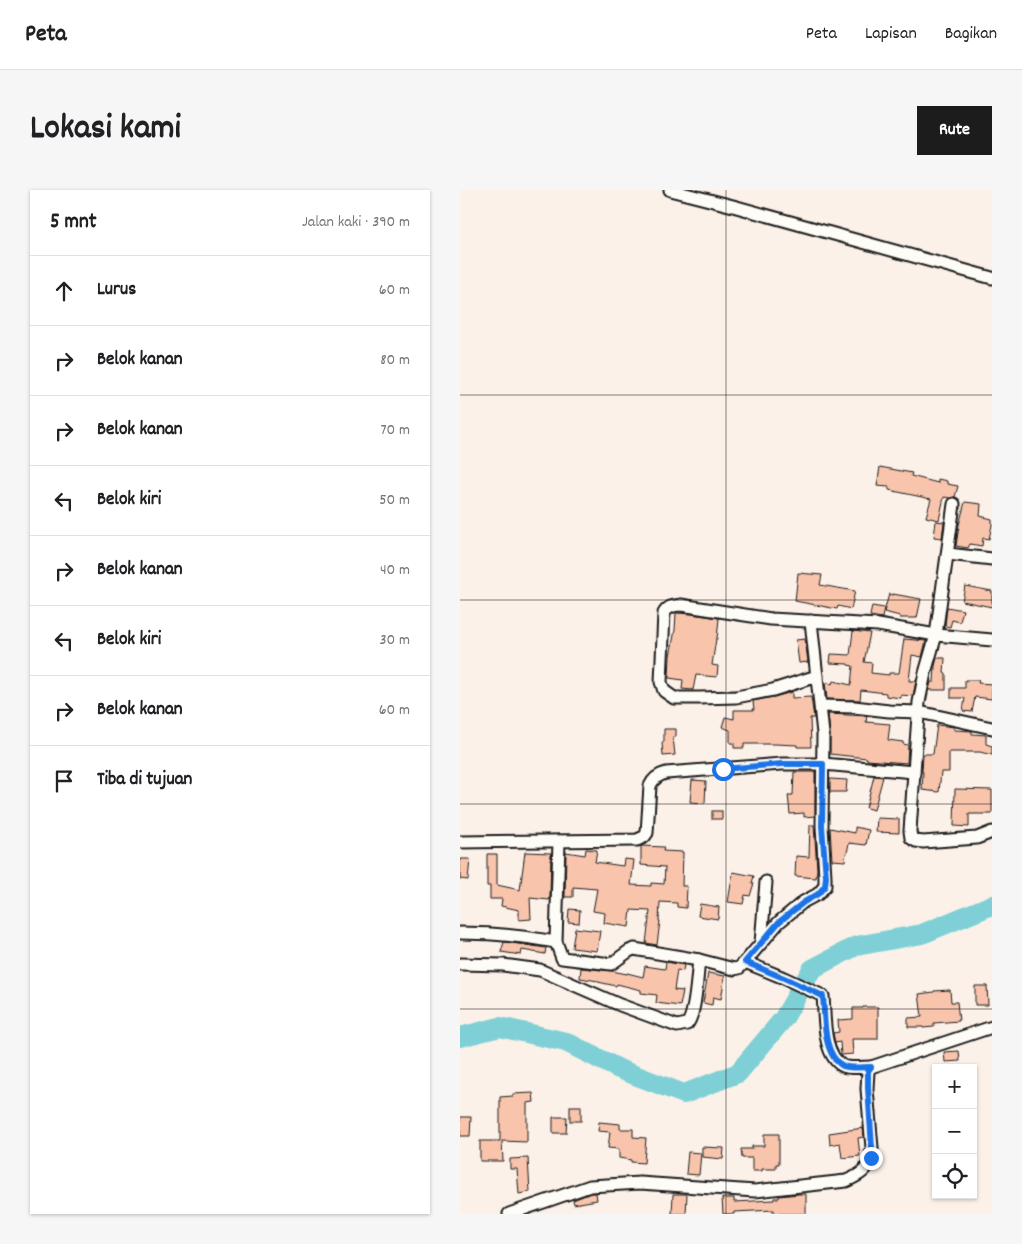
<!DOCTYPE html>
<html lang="id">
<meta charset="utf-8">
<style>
:root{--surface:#fff;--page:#f6f6f6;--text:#202124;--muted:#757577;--line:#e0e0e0;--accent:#1c1c1c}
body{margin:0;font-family:Dekko,sans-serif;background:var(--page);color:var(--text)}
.controls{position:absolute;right:15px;bottom:15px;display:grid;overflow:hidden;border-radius:0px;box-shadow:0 1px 4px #0004}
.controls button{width:45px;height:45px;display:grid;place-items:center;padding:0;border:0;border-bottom:1px solid var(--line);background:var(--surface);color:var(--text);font:25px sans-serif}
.stop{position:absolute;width:15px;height:15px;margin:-11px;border:4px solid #1a73e8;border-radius:50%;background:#fff}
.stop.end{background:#1a73e8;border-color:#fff;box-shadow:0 1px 5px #0008}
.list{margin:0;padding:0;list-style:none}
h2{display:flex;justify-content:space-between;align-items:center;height:65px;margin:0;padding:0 20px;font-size:21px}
h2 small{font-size:16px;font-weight:400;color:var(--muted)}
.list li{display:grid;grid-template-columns:32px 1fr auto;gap:15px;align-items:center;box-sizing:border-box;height:70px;padding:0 20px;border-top:1px solid var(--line)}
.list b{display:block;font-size:19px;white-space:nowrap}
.list em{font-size:16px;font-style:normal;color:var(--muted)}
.icon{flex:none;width:28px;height:28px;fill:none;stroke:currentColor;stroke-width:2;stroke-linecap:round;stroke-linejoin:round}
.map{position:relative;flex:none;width:532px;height:1024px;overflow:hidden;border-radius:0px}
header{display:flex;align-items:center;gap:30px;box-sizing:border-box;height:70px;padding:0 25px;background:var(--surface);border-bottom:1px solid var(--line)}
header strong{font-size:24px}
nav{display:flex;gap:28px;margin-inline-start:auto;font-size:18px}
.intro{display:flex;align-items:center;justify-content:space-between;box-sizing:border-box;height:120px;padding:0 30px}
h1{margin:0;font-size:35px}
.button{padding:12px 22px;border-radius:0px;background:var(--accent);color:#fff;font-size:18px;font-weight:700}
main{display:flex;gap:30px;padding:0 30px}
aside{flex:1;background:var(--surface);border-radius:0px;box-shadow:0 1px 4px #0004}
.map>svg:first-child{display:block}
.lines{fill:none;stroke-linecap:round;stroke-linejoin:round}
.river{stroke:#7fd0d6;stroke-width:20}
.building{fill:#f9c4ac;stroke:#1c1c1c}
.minor-casing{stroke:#1c1c1c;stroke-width:15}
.minor{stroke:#fdfcf7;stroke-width:11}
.route{stroke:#1a73e8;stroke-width:6}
.grid{fill:none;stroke:#1c1c1c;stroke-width:1;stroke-opacity:0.55}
</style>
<header>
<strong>Peta</strong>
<nav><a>Peta</a><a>Lapisan</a><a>Bagikan</a></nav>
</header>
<div class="intro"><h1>Lokasi kami</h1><a class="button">Rute</a></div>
<main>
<aside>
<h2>5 mnt<small>Jalan kaki · 390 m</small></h2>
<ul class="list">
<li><svg class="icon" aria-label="ahead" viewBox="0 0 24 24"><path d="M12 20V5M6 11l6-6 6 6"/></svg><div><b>Lurus</b></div><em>60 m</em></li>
<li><svg class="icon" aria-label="right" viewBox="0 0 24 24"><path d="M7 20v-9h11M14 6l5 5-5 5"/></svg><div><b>Belok kanan</b></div><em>80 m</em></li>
<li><svg class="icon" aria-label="right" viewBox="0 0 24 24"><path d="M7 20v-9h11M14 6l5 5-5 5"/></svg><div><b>Belok kanan</b></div><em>70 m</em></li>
<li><svg class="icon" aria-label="left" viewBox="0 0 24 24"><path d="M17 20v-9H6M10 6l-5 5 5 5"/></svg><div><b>Belok kiri</b></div><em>50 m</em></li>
<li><svg class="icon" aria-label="right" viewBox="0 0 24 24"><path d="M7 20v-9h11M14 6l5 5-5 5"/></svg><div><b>Belok kanan</b></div><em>40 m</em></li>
<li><svg class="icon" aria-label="left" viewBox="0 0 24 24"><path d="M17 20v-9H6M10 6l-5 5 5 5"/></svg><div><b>Belok kiri</b></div><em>30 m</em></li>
<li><svg class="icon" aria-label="right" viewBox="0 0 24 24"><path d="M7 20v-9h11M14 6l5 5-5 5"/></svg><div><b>Belok kanan</b></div><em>60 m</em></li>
<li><svg class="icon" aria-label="arrive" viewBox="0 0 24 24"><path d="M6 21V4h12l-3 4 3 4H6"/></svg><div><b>Tiba di tujuan</b></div></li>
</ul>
</aside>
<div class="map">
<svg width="532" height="1024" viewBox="0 0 532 1024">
<rect width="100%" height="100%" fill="#fcf1e8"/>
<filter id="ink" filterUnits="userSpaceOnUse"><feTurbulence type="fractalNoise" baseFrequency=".02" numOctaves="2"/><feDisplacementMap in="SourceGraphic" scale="10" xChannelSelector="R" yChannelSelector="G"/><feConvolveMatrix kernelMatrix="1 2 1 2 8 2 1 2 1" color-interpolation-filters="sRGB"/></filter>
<g filter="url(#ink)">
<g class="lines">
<!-- river -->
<path class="river" d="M 0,847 L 40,837 L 106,852 L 159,879 L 224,904 L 278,883 L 324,828 L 352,779 L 396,756 L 462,744 L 532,715"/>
</g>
<!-- building -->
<g class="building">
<path d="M 420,277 L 452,283 L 451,286 L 478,293 L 478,289 L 487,291 L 487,294 L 498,296 L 495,307 L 490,308 L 484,307 L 479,330 L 466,327 L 471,309 L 429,300 L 429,297 L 417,296 Z"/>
<path d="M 505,312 L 521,314 L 520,326 L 532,329 L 532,335 L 529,349 L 523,348 L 522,356 L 510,354 L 508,358 L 496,356 L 499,335 Z"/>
<path d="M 476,331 L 484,332 L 482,348 L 474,347 Z"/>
<path d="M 338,383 L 362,385 L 360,395 L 395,401 L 391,419 L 378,416 L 377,419 L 335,411 Z"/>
<path d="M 505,396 L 532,401 L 532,417 L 502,411 Z"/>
<path d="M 429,404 L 433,405 L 433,404 L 461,409 L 457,428 L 440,428 L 440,426 L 424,422 Z"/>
<path d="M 412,416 L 424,418 L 422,428 L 410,426 Z"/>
<path d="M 487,417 L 503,420 L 500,432 L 492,430 L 490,437 L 485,436 Z"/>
<path d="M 216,423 L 231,424 L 259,428 L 257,449 L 256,449 L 252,475 L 258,476 L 257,487 L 236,485 L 233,500 L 222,499 L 223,490 L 209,488 L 210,466 L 215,440 Z"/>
<path d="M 393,441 L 410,443 L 404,472 L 412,473 L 411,483 L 429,485 L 429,483 L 439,483 L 444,449 L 466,451 L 462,467 L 452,465 L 449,491 L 456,491 L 453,506 L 441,505 L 441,508 L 426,506 L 426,503 L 401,500 L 400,510 L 367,509 L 365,492 L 372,494 L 373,491 L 391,495 L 393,476 L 388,475 L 388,474 L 370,473 L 371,464 L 390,465 Z"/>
<path d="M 345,449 L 348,472 L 339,473 L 336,450 Z"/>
<path d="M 477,468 L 485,468 L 484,483 L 486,483 L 486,500 L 469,500 L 471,492 L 474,492 L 475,476 Z"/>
<path d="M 505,490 L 519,490 L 518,493 L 532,494 L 532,509 L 515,507 L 512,522 L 503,521 L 505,508 L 491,508 L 491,498 L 505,498 Z"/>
<path d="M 332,502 L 332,508 L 351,507 L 354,528 L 350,528 L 351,557 L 337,557 L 337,555 L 315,554 L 284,554 L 284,558 L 274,558 L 274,553 L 270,553 L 270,540 L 262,537 L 265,527 L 274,529 L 274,520 L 294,520 L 293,511 L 314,507 Z"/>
<path d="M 368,524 L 407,526 L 406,532 L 430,534 L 428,550 L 443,552 L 443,554 L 448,555 L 447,573 L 407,570 L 407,568 L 370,564 L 370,544 Z"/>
<path d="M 477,535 L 494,537 L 494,540 L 512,541 L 512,544 L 526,545 L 526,554 L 532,556 L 532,565 L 520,562 L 489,562 L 489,582 L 481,582 L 479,602 L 462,600 L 463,582 L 462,582 L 463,564 L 473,564 Z"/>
<path d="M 204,539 L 216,539 L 216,547 L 213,547 L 215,565 L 203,566 L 202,552 L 204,552 Z"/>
<path d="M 334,582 L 355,582 L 355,626 L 344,627 L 344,623 L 330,624 L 328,605 L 333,605 Z"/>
<path d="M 414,586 L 423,587 L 414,620 L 406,618 Z"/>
<path d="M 370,589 L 387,590 L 386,602 L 370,602 Z"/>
<path d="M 232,590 L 246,591 L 245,613 L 230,612 Z"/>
<path d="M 495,599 L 532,600 L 532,624 L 509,624 L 509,637 L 494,636 Z"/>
<rect x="252" y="621" width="10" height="8"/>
<path d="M 417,628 L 439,629 L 439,643 L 416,642 Z"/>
<path d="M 350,635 L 354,635 L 357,679 L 356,688 L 335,686 L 336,666 L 349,667 Z"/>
<path d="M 395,637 L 409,640 L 406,655 L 389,653 L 387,663 L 386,663 L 385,671 L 372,670 L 370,638 L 395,643 Z"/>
<path d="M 181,656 L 204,657 L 203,661 L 223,662 L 222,696 L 227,696 L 226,718 L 217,717 L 217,713 L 200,712 L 199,731 L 200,731 L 197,755 L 186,753 L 190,721 L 171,720 L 169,737 L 144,733 L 145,723 L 133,721 L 137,699 L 113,697 L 113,707 L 105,707 L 106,662 L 125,665 L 126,659 L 137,660 L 135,672 L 163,676 L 164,669 L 174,670 L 171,695 L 191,696 L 191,693 L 204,694 L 205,677 L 181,675 Z"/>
<path d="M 65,662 L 91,663 L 90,707 L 89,710 L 70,708 L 71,729 L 59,730 L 59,720 L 41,716 L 42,709 L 30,709 L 30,696 L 27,696 L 27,664 L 37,664 L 37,695 L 60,700 Z"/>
<path d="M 0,669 L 10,669 L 8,690 L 0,689 Z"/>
<path d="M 273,682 L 294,686 L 292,693 L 294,693 L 290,706 L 285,705 L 283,714 L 268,712 Z"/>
<path d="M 240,714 L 259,717 L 258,729 L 238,726 Z"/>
<path d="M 109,719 L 120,720 L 119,733 L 108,732 Z"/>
<path d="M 115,738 L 140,741 L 137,761 L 112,758 Z"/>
<path d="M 44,752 L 86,758 L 85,764 L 62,760 L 61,765 L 41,762 Z"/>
<path d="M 206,772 L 224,775 L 223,781 L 217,780 L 214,800 L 223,801 L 220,816 L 196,813 L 197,805 L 181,803 L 181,800 L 157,794 L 156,796 L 138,792 L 138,791 L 120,788 L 121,778 L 152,781 L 167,784 L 167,783 L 183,787 L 185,776 L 205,779 Z"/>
<path d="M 248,783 L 265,786 L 261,809 L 253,807 L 252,815 L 243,813 Z"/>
<path d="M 515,796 L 527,796 L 528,815 L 515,815 Z"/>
<path d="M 490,800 L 491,812 L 497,812 L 499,831 L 474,833 L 474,837 L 463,838 L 463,837 L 448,837 L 448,828 L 462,827 L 459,804 L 474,802 L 474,801 Z"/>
<path d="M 403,817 L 418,817 L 418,849 L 392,849 L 393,864 L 381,865 L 380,852 L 375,853 L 373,843 L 379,842 L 378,830 L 393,829 L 393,818 L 403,818 Z"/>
<path d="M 499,861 L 500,871 L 485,872 L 484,862 Z"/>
<path d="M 73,903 L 74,912 L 67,913 L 67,952 L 42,951 L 43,971 L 20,971 L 20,951 L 40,951 L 40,907 L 53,906 L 53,904 Z"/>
<rect x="110" y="916" width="11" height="15"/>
<path d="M 0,927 L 11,927 L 10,946 L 0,946 Z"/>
<path d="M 93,927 L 107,927 L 106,943 L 93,943 Z"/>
<path d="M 139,932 L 160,934 L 160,939 L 173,939 L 173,947 L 186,948 L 184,973 L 171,972 L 171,970 L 159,968 L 159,959 L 148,958 L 150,942 L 138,941 Z"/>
<path d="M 403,938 L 404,947 L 398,948 L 400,966 L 382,968 L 380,953 L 370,955 L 369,943 Z"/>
<path d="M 304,944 L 319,944 L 319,974 L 316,974 L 316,979 L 302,979 L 302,981 L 292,981 L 292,968 L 282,968 L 281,959 L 292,959 L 292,956 L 304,956 Z"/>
<path d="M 242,957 L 264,958 L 263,969 L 242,967 Z"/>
<path d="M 228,962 L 241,963 L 239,985 L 226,984 Z"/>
<path d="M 68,968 L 70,1002 L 59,1004 L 57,979 L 50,979 L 50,969 Z"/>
<path d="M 131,1003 L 136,1003 L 137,1010 L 114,1014 L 113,1010 Z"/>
<path d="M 213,1004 L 227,1004 L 226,1024 L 212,1024 Z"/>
<path d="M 339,1004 L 346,1004 L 346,1024 L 314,1024 L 314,1020 L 274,1022 L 274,1024 L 263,1024 L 262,1008 L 274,1008 L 274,1012 L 314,1010 L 314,1008 L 319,1008 L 319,1006 Z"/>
</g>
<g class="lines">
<!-- minor casing -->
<g class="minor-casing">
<g id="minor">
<path d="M 210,0 L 273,16 L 532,88"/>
<path d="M 488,364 L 532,369"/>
<path d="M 357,486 L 313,500 L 276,507 L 239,508 L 214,508 L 204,501 L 201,492 L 204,423 C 209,416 212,416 221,415 L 311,429 L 418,435 L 476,445 L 532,450"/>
<path d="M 361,516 L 394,517 L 429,521 L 459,522 L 532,538"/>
<path d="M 454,582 L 450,641 L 451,648 L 456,651 L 463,652 L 517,648 L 532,642"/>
<path d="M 99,651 L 96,752 L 102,768 L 151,774 L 169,761 L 174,759 L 239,770"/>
<path d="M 0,652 L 177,650 L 184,647 L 187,643 L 190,596 C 193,589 198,585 206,583 L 322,574 L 363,574 L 454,582 L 459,512 L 465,483 L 476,445 L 494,314"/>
<path d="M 0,743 C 33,743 64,746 96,752"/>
<path d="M 301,753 L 306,692"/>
<path d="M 285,772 L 324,788 L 363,806 C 365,826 362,865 383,876 C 391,879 403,877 411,877"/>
<path d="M 0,774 L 43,775 L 80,780 L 160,815 L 217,836 L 227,834 C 236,824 237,785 239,770 L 274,779 L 279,778 L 285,772 L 319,732 L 343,712 L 358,704 L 365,696 L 365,687 L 362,636 L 363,544 L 351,431"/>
<path d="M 49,1024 L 130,996 L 180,993 L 295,1001 L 386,991 C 405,983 409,979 412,958 L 407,899 L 408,881 L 411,877 L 532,837"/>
</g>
</g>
<!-- minor -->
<use href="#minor" class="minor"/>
</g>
</g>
<g class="lines" filter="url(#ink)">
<!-- route -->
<path class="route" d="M 263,579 L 322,574 L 363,574 L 362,636 L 366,687 L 365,696 L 358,704 L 344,712 L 319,732 L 285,772 L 324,788 L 363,806 C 365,826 362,865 383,876 C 391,879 403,877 411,877 L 408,881 L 408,898 L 412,958 L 411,968"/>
</g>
<!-- grid -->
<path class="grid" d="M 266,0 L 266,1024M 0,205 L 532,205M 0,410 L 532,410M 0,614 L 532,614M 0,819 L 532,819"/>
</svg>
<div class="controls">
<button>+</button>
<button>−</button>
<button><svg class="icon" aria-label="locate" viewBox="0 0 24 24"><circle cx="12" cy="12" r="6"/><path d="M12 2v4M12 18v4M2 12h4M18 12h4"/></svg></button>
</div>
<div class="stop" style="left:263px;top:579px"></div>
<div class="stop end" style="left:411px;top:968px"></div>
</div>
</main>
